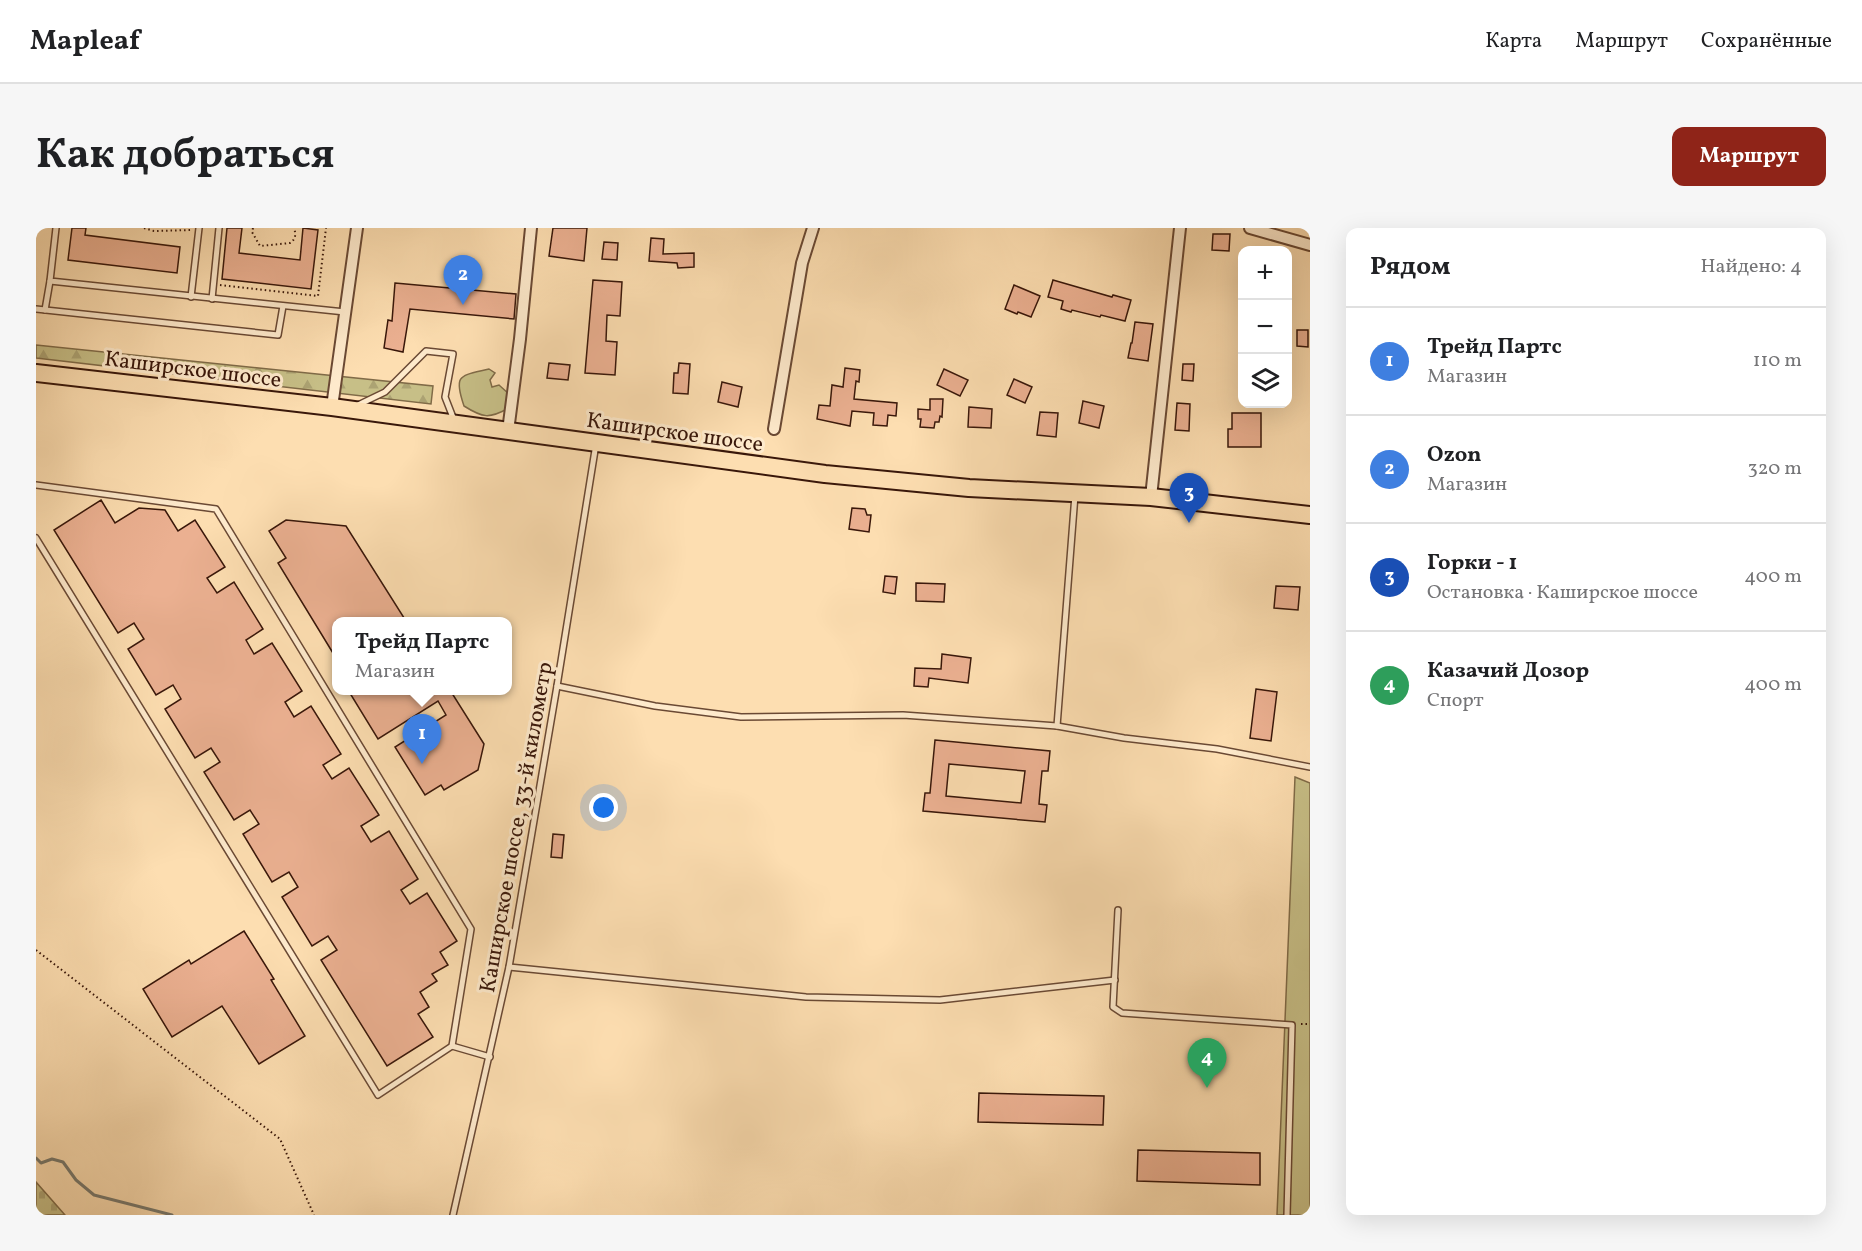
<!DOCTYPE html>
<html lang="ru">
<meta charset="utf-8">
<style>
:root{--surface:#fff;--page:#f6f6f6;--text:#202124;--muted:#757577;--line:#e0e0e0;--accent:#8f2418}
body{margin:0;font-family:Vollkorn,serif;background:var(--page);color:var(--text)}
.controls{position:absolute;right:18px;top:18px;display:grid;overflow:hidden;border-radius:12px;box-shadow:0 6px 24px #0002}
.controls button{width:54px;height:54px;display:grid;place-items:center;padding:0;border:0;border-bottom:2px solid var(--line);background:var(--surface);color:var(--text);font:30px sans-serif}
.you{position:absolute;left:568px;top:580px;width:21px;height:21px;margin:-15px;border:4px solid #fff;border-radius:50%;background:#1a73e8;box-shadow:0 0 0 9px #1a73e833}
.badge{display:grid;place-items:center;width:39px;height:39px;border-radius:50%;background:var(--accent);color:#fff;font-size:20px;font-weight:700}
.pin{position:absolute;translate:-50% -50px;filter:drop-shadow(0 2px 3px #0008)}
.pin::after{content:'';position:absolute;top:32px;width:21px;height:18px;background:inherit;clip-path:polygon(0 0,100% 0,50% 100%)}
.popup{position:absolute;left:296px;top:389px;width:180px;height:78px;box-sizing:border-box;display:grid;place-content:center;border-radius:12px;background:var(--surface);filter:drop-shadow(0 2px 4px #0005);font-size:20px;white-space:nowrap;color:var(--muted)}
.popup b{font-size:22px;color:var(--text)}
.popup::after{content:'';position:absolute;left:50%;top:100%;margin-left:-12px;border:12px solid transparent;border-top-color:var(--surface)}
.list{margin:0;padding:0;list-style:none}
h2{display:flex;justify-content:space-between;align-items:center;height:78px;margin:0;padding:0 24px;font-size:26px}
h2 small{font-size:20px;font-weight:400;color:var(--muted)}
.list li{display:grid;grid-template-columns:39px 1fr auto;gap:18px;align-items:center;box-sizing:border-box;height:108px;padding:0 24px;border-top:2px solid var(--line)}
.list b{display:block;font-size:22px;white-space:nowrap}
.list p{margin:0;font-size:20px;white-space:nowrap;color:var(--muted)}
.list em{font-size:20px;font-style:normal;color:var(--muted)}
.icon{flex:none;width:33px;height:33px;fill:none;stroke:currentColor;stroke-width:2;stroke-linecap:round;stroke-linejoin:round}
.map{position:relative;flex:none;width:1274px;height:987px;overflow:hidden;border-radius:12px}
header{display:flex;align-items:center;gap:36px;box-sizing:border-box;height:84px;padding:0 30px;background:var(--surface);border-bottom:2px solid var(--line)}
header strong{font-size:28px}
nav{display:flex;gap:33px;margin-inline-start:auto;font-size:21px}
.intro{display:flex;align-items:center;justify-content:space-between;box-sizing:border-box;height:144px;padding:0 36px}
h1{margin:0;font-size:42px}
.button{padding:15px 27px;border-radius:12px;background:var(--accent);color:#fff;font-size:21px;font-weight:700}
main{display:flex;gap:36px;padding:0 36px}
aside{flex:1;background:var(--surface);border-radius:12px;box-shadow:0 6px 24px #0002}
.map>svg:first-child{display:block}
.green{fill:#c7bf87;stroke:#806b48;stroke-width:1.5}
.forest{fill:url(#forest-firs);stroke:#806b48;stroke-width:1.5}
.cemetery{fill:url(#cemetery-stones);stroke:#806b48;stroke-width:1.5}
.lines{fill:none;stroke-linecap:round;stroke-linejoin:round}
.stream{stroke:#77796e;stroke-width:3}
.building{fill:#ebb091;stroke:#39170a;stroke-width:1.5;fill-rule:evenodd}
.service-casing{stroke:#6a4934;stroke-width:8}
.minor-casing{stroke:#6a4934;stroke-width:14}
.primary-casing{stroke:#39170a;stroke-width:20}
.path{stroke:#39170a;stroke-width:2;stroke-dasharray:1.5 3;stroke-linecap:butt}
.service{stroke:#feeacc;stroke-width:5}
.minor{stroke:#feeacc;stroke-width:10}
.primary{stroke:#fddeb1;stroke-width:16}
.labels{text-anchor:middle;stroke-width:6;stroke-linejoin:round;paint-order:stroke}
.street-label{font-size:22px;fill:#39170a;stroke:#feeacc}
</style>
<header>
<strong>Mapleaf</strong>
<nav><a>Карта</a><a>Маршрут</a><a>Сохранённые</a></nav>
</header>
<div class="intro"><h1>Как добраться</h1><a class="button">Маршрут</a></div>
<main>
<div class="map">
<svg width="1274" height="987" viewBox="0 0 1274 987">
<defs>
<pattern id="forest-firs" width="22" height="20" patternUnits="userSpaceOnUse" patternTransform="scale(1.5)"><rect width="22" height="20" fill="#c7bf87"/><path d="M5 1l3.5 6h-7zM16 11l3.5 6h-7z" fill="#aca373"/></pattern>
<pattern id="cemetery-stones" width="16" height="16" patternUnits="userSpaceOnUse" patternTransform="scale(1.5)"><rect width="16" height="16" fill="#c7bf87"/><path d="M2 7V4a2 2 0 0 1 4 0v3zM10 15v-3a2 2 0 0 1 4 0v3z" fill="#aca373"/></pattern>
</defs>
<rect width="100%" height="100%" fill="#fddeb1"/>
<filter id="stains"><feTurbulence type="fractalNoise" baseFrequency=".00333" numOctaves="4"/><feColorMatrix values="0 0 0 0 .2 0 0 0 0 .09 0 0 0 0 .02 0 0 0 .5 -.17"/></filter>
<radialGradient id="worn" r=".72"><stop offset=".6" stop-color="#630" stop-opacity="0"/><stop offset="1" stop-color="#630" stop-opacity=".3"/></radialGradient>
<!-- green -->
<g class="green">
<path d="M 453,141 L 459,145 L 454,152 L 456,159 L 463,157 L 473,166 L 473,180 C 453,191 447,190 428,178 C 417,146 424,148 453,141 Z"/>
<path d="M 1259,549 L 1274,555 L 1274,987 L 1241,987 Z"/>
</g>
<!-- forest -->
<path class="forest" d="M 0,117 L 397,158 L 395,176 L 0,130 Z"/>
<!-- cemetery -->
<path class="cemetery" d="M 0,954 L 29,987 L 0,987 Z"/>
<g class="lines">
<!-- stream -->
<path class="stream" d="M 0,930 L 5,935 L 16,931 L 27,934 L 40,952 L 58,967 L 136,987"/>
</g>
<!-- building -->
<g class="building">
<path d="M 36,0 L 50,0 L 49,7 L 144,19 L 141,45 L 32,32 Z"/>
<path d="M 191,0 L 206,0 L 203,25 L 264,32 L 267,0 L 282,2 L 275,61 L 186,51 Z"/>
<path d="M 517,0 L 551,0 L 548,33 L 513,28 Z"/>
<path d="M 1177,6 L 1194,6 L 1193,23 L 1176,22 Z"/>
<path d="M 615,10 L 628,11 L 627,26 L 658,25 L 658,39 L 642,40 L 641,35 L 613,33 Z"/>
<path d="M 568,14 L 582,15 L 581,32 L 566,31 Z"/>
<path d="M 557,52 L 586,54 L 584,88 L 571,87 L 570,113 L 581,114 L 579,147 L 549,145 Z"/>
<path d="M 1017,52 L 1076,69 L 1077,67 L 1095,72 L 1089,93 L 1065,87 L 1064,89 L 1036,82 L 1035,84 L 1025,81 L 1027,73 L 1012,69 Z"/>
<path d="M 359,55 L 480,66 L 478,91 L 374,81 L 367,124 L 348,120 L 352,92 L 356,93 Z"/>
<path d="M 978,57 L 1004,68 L 995,89 L 982,84 L 981,86 L 969,81 Z"/>
<path d="M 1099,94 L 1117,96 L 1112,133 L 1092,130 L 1095,115 L 1096,115 Z"/>
<path d="M 1261,102 L 1272,102 L 1272,119 L 1261,118 Z"/>
<path d="M 513,135 L 534,137 L 532,152 L 511,150 Z"/>
<path d="M 643,135 L 654,136 L 652,166 L 637,165 L 638,145 L 642,145 Z"/>
<path d="M 1147,136 L 1158,136 L 1157,153 L 1146,152 Z"/>
<path d="M 809,140 L 824,142 L 823,154 L 820,153 L 818,171 L 861,175 L 860,188 L 852,187 L 851,198 L 837,197 L 838,185 L 816,183 L 814,198 L 781,191 L 783,177 L 794,178 L 796,157 L 807,159 Z"/>
<path d="M 908,141 L 932,152 L 924,168 L 901,157 Z"/>
<path d="M 978,151 L 996,159 L 989,175 L 971,167 Z"/>
<path d="M 686,154 L 706,159 L 702,179 L 682,174 Z"/>
<path d="M 894,171 L 907,171 L 906,189 L 904,188 L 903,194 L 899,194 L 898,200 L 884,199 L 885,191 L 882,191 L 882,181 L 894,182 Z"/>
<path d="M 1047,173 L 1068,178 L 1063,200 L 1043,195 Z"/>
<path d="M 1141,175 L 1154,176 L 1153,203 L 1139,202 Z"/>
<path d="M 933,179 L 956,181 L 955,200 L 932,199 Z"/>
<path d="M 1004,184 L 1022,185 L 1020,209 L 1001,207 Z"/>
<path d="M 1196,185 L 1225,185 L 1225,219 L 1192,219 L 1192,201 L 1196,201 Z"/>
<path d="M 65,272 L 79,295 L 103,280 L 129,282 L 142,303 L 159,292 L 189,339 L 171,350 L 181,365 L 198,354 L 227,401 L 210,412 L 218,426 L 236,415 L 266,463 L 249,474 L 258,489 L 275,478 L 305,526 L 287,537 L 296,551 L 313,540 L 343,587 L 325,598 L 335,614 L 353,603 L 382,651 L 365,662 L 374,676 L 391,665 L 421,713 L 404,724 L 412,737 L 396,746 L 401,753 L 384,764 L 393,779 L 382,786 L 397,809 L 351,838 L 285,732 L 301,722 L 292,708 L 276,718 L 246,669 L 262,659 L 253,644 L 236,654 L 207,606 L 223,596 L 214,582 L 198,592 L 168,544 L 184,534 L 175,520 L 159,530 L 129,481 L 145,471 L 137,457 L 120,467 L 92,421 L 108,411 L 98,395 L 82,405 L 18,302 Z"/>
<path d="M 816,280 L 829,281 L 831,287 L 835,287 L 833,304 L 813,301 Z"/>
<path d="M 250,292 L 310,298 L 370,393 L 300,393 L 300,430 L 242,335 L 250,330 L 233,303 Z"/>
<path d="M 849,348 L 861,349 L 859,366 L 847,364 Z"/>
<path d="M 880,355 L 909,356 L 908,374 L 880,373 Z"/>
<path d="M 1240,358 L 1264,359 L 1262,382 L 1238,380 Z"/>
<path d="M 906,426 L 935,430 L 932,455 L 893,450 L 892,459 L 878,458 L 879,440 L 905,441 Z"/>
<path d="M 1220,461 L 1241,464 L 1235,513 L 1214,510 Z"/>
<path d="M 312,462 L 414,462 L 448,516 L 442,542 L 408,562 L 405,557 L 389,567 L 359,519 L 410,487 L 402,473 L 342,511 Z"/>
<path d="M 899,512 L 1014,523 L 1012,543 L 1006,543 L 1004,564 L 1003,576 L 1011,577 L 1009,594 L 887,583 L 889,565 L 894,565 ZM 913,536 L 989,543 L 985,575 L 910,568 Z"/>
<path d="M 517,606 L 528,607 L 526,630 L 515,629 Z"/>
<path d="M 208,703 L 238,751 L 235,752 L 269,808 L 223,836 L 186,778 L 136,809 L 107,761 L 153,732 L 155,736 Z"/>
<path d="M 943,865 L 1068,868 L 1067,897 L 942,894 Z"/>
<path d="M 1102,922 L 1224,925 L 1224,957 L 1101,953 Z"/>
</g>
<g class="lines">
<!-- service casing -->
<g class="service-casing">
<g id="service">
<path d="M 20,0 L 14,53 L 309,84"/>
<path d="M 155,69 L 163,0"/>
<path d="M 176,71 L 183,0"/>
<path d="M 0,81 L 242,107 L 247,78"/>
<path d="M 9,82 L 14,53"/>
<path d="M 322,177 L 349,164 L 390,123 L 417,126 L 409,169 L 418,192"/>
<path d="M 0,257 L 180,281 L 435,701 L 416,818 L 342,867 L 0,310"/>
<path d="M 521,458 L 619,478 L 705,489 L 867,487 L 1021,498 L 1088,510 L 1181,521 L 1274,539"/>
<path d="M 1021,498 L 1039,267"/>
<path d="M 1082,682 L 1077,779 L 1086,785 L 1256,797 L 1251,987"/>
<path d="M 473,739 L 770,769 L 904,772 L 1079,752"/>
<path d="M 416,818 L 454,829"/>
<path d="M 417,987 L 473,739 L 521,458 L 560,216"/>
</g>
</g>
<!-- minor casing -->
<g class="minor-casing">
<g id="minor">
<path d="M 1214,0 L 1274,17"/>
<path d="M 296,179 L 321,0"/>
<path d="M 738,201 L 766,35 L 777,0"/>
<path d="M 472,203 L 484,111 L 495,0"/>
<path d="M 1115,269 L 1144,0"/>
</g>
</g>
<!-- primary casing -->
<g class="primary-casing">
<path id="primary" d="M 0,145 L 296,179 L 789,246 L 933,260 L 1115,269 L 1274,287"/>
</g>
<!-- path -->
<g class="path">
<path d="M 108,0 L 118,3 L 156,2"/>
<path d="M 217,0 L 216,4 L 224,18 L 254,15 C 260,11 260,6 258,0"/>
<path d="M 184,57 L 282,68 L 290,0"/>
<path d="M 0,722 L 244,911 L 278,987"/>
<path d="M 1265,796 L 1274,796"/>
</g>
<!-- service -->
<use href="#service" class="service"/>
<!-- minor -->
<use href="#minor" class="minor"/>
<!-- primary -->
<use href="#primary" class="primary"/>
</g>
<g class="labels">
<!-- street labels -->
<g class="street-label">
<text transform="translate(157 140) rotate(7)" y="8">Каширское шоссе</text>
<text transform="translate(639 203) rotate(8)" y="8">Каширское шоссе</text>
<text transform="translate(479 599) rotate(-80)" y="8">Каширское шоссе, 33-й километр</text>
</g>
</g>
<rect width="100%" height="100%" filter="url(#stains)"/>
<rect width="100%" height="100%" fill="url(#worn)"/>
</svg>
<div class="controls">
<button>+</button>
<button>−</button>
<button><svg class="icon" aria-label="layers" viewBox="0 0 24 24"><path d="M12 4l9 5-9 5-9-5zM3 14l9 5 9-5"/></svg></button>
</div>
<div class="you"></div>
<div class="pin badge" style="left:386px;top:536px;background:#3f7fe0">1</div>
<div class="popup"><b>Трейд Партс</b>Магазин</div>
<div class="pin badge" style="left:427px;top:77px;background:#3f7fe0">2</div>
<div class="pin badge" style="left:1153px;top:295px;background:#1a4fb4">3</div>
<div class="pin badge" style="left:1171px;top:860px;background:#2e9e5b">4</div>
</div>
<aside>
<h2>Рядом<small>Найдено: 4</small></h2>
<ul class="list">
<li><span class="badge" style="background:#3f7fe0">1</span><div><b>Трейд Партс</b><p>Магазин</p></div><em>110 m</em></li>
<li><span class="badge" style="background:#3f7fe0">2</span><div><b>Ozon</b><p>Магазин</p></div><em>320 m</em></li>
<li><span class="badge" style="background:#1a4fb4">3</span><div><b>Горки - 1</b><p>Остановка · Каширское шоссе</p></div><em>400 m</em></li>
<li><span class="badge" style="background:#2e9e5b">4</span><div><b>Казачий Дозор</b><p>Спорт</p></div><em>400 m</em></li>
</ul>
</aside>
</main>
